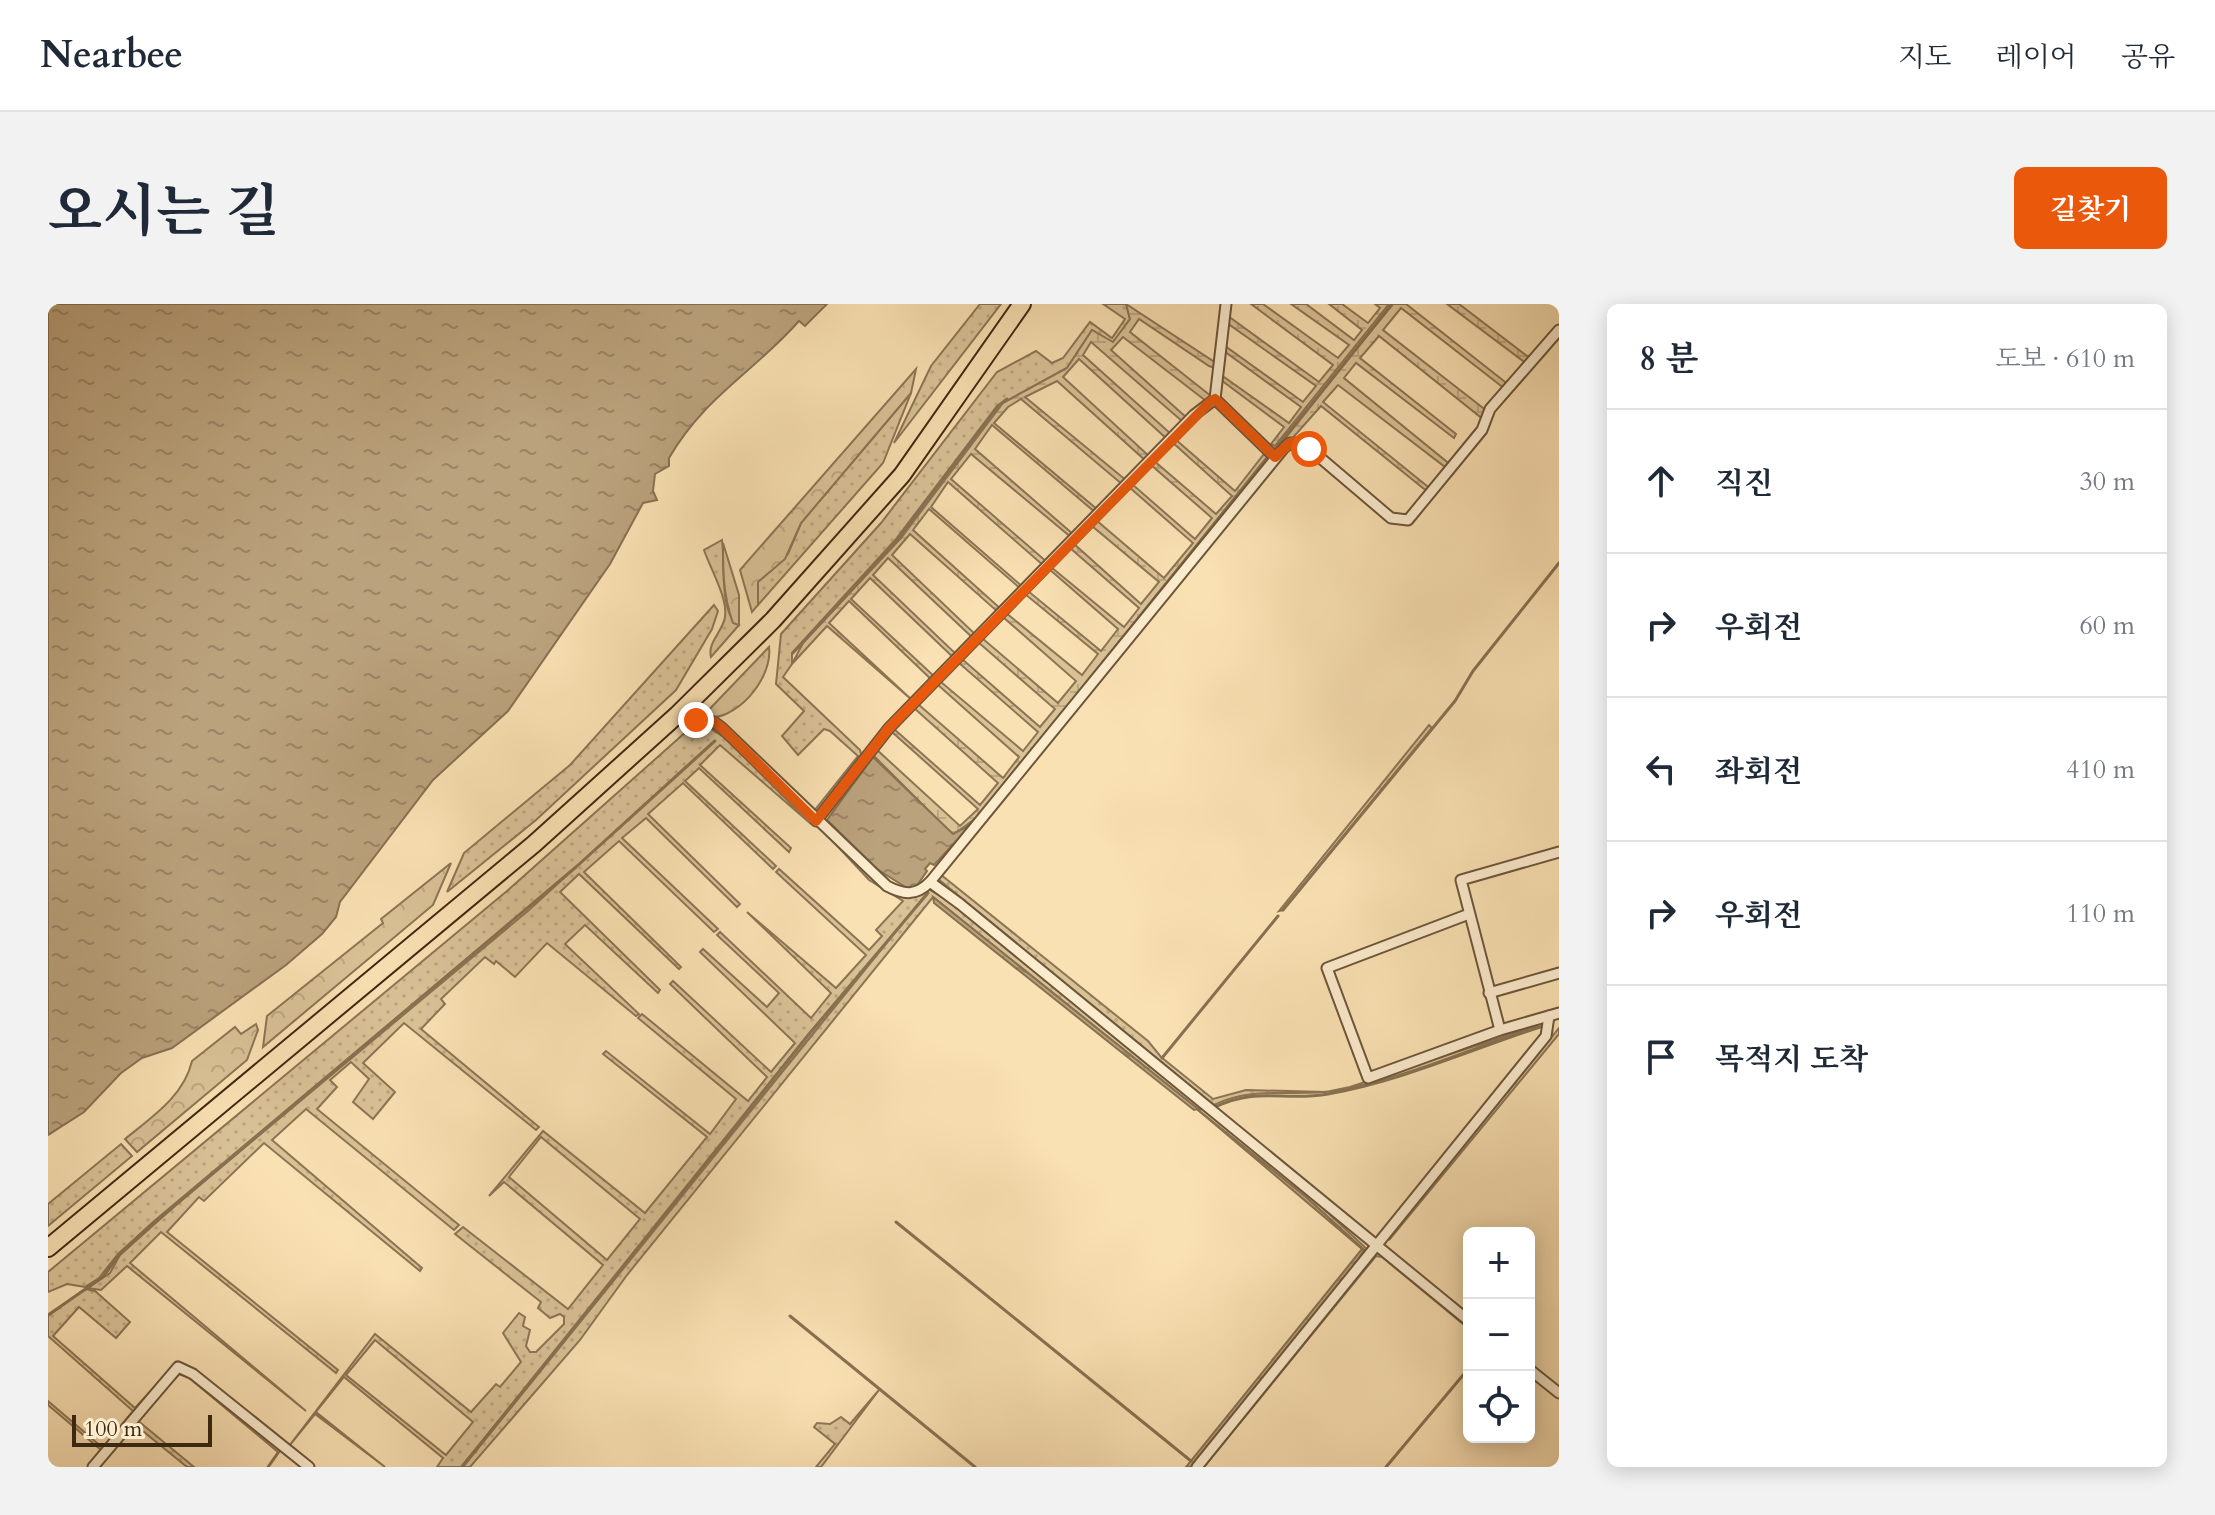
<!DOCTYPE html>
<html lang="ko">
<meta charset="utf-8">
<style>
:root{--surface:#fff;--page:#f2f2f3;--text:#1f2937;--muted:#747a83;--line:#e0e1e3;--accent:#ea580c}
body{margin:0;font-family:Cardo,"Noto Serif KR",serif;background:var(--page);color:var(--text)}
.controls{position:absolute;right:24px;bottom:24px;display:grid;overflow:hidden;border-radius:12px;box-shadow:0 4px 20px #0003}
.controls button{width:72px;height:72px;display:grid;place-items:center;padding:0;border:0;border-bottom:2px solid var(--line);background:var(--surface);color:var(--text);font:40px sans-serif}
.scale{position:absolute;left:24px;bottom:20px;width:140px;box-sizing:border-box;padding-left:8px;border:4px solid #3e2811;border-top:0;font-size:22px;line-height:28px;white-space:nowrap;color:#3e2811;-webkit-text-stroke:6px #fcecce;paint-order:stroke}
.stop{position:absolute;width:24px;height:24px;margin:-18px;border:6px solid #ea580c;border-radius:50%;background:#fff}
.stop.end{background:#ea580c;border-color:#fff;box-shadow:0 2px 8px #0008}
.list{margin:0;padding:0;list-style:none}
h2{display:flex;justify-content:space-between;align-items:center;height:104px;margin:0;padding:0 32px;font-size:34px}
h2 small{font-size:26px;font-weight:400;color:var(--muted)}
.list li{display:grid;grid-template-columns:52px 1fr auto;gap:24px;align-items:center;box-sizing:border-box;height:144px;padding:0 32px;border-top:2px solid var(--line)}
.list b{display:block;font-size:30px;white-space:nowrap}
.list em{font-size:26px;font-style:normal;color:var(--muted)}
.icon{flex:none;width:44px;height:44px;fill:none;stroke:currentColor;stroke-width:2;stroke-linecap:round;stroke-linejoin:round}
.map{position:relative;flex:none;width:1511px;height:1163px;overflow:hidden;border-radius:12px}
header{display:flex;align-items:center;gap:48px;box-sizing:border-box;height:112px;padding:0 40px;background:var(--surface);border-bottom:2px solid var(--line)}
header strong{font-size:38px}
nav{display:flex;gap:44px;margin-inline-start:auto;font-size:28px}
.intro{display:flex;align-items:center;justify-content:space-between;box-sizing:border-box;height:192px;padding:0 48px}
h1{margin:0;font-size:56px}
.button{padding:20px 36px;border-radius:12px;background:var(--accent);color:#fff;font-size:28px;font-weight:700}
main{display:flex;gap:48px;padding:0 48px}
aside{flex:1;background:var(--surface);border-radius:12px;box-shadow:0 4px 20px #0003}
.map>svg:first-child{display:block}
.grass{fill:url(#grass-dots);stroke:#8c7554;stroke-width:2;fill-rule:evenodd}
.forest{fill:url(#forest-crowns);stroke:#8c7554;stroke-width:2}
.wetland{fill:url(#wetland-marsh);stroke:#8c7554;stroke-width:2}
.water{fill:url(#water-ripples);stroke:#887151;stroke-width:2}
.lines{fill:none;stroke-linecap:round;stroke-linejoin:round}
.stream{stroke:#887151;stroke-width:3}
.street-casing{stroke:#6d563a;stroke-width:13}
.highway-casing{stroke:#3e2811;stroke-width:20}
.street{stroke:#fcecce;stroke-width:9}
.highway{stroke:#fae1b3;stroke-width:16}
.route{stroke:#ea580c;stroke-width:10}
</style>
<header>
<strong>Nearbee</strong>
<nav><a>지도</a><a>레이어</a><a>공유</a></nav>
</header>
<div class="intro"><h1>오시는 길</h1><a class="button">길찾기</a></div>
<main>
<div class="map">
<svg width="1511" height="1163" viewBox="0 0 1511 1163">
<defs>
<pattern id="grass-dots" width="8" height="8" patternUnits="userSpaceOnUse" patternTransform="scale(2)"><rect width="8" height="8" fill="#dac297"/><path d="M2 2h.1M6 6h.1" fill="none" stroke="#bca781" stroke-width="1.8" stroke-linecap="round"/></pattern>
<pattern id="forest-crowns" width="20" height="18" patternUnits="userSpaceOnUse" patternTransform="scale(2)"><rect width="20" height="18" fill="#dac297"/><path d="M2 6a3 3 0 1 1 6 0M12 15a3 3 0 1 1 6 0" fill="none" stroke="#bca781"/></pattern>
<pattern id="wetland-marsh" width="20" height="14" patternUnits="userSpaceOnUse" patternTransform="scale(2)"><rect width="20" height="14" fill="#dac297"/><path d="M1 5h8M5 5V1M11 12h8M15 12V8" fill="none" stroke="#bca781"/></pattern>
<pattern id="water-ripples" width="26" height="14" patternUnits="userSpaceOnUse" patternTransform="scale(2)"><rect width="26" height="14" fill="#baa27c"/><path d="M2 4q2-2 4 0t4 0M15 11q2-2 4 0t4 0" fill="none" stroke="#998464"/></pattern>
</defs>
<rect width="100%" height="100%" fill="#fae1b3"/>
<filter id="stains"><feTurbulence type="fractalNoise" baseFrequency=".0025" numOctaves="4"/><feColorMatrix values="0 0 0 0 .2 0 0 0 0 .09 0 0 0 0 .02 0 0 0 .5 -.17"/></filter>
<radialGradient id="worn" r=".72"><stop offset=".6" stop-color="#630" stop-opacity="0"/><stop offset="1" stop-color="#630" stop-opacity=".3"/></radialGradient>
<!-- grass -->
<g class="grass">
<path d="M 932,0 L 953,0 L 846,139 L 883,62 Z"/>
<path d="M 1055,0 L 1078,0 L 1082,15 L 1065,39 L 1044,26 L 1019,64 L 949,102 L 848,235 L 744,349 L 744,360 L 735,373 L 812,446 L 814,453 L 769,511 L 766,507 L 810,452 L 782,427 L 776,425 L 750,451 L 734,432 L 756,407 L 728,380 L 733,330 L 833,219 L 949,68 L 988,47 L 1004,59 L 1015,54 L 1042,18 L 1064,34 L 1077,15 Z"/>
<path d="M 863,89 L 835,159 L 710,301 L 709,278 L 740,250 L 753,219 Z"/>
<path d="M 674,236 C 677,255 671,312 691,321 L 663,353 C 659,339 675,327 677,313 C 680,294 662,264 656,246 Z"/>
<path d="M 666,301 L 670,307 L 664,325 L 628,386 L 488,516 L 399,588 L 416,549 L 522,461 Z"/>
<path d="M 1381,421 L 1384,424 L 1235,606 L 1231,607 Z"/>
<path d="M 663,425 L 677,434 L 763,520 L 672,441 L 652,461 L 743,544 L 741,548 L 651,464 L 637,477 L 728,562 L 725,565 L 635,479 L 600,510 L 692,600 L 689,603 L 598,514 L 574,534 L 670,625 L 666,628 L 571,537 L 536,568 L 633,663 L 631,665 L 531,570 L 512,588 L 612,686 L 610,689 L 537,621 L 517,640 L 591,710 L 588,712 L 499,639 L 467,673 L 448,657 L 446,660 L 437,653 L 393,695 L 397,700 L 373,725 L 491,823 L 488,826 L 356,719 L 315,759 L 347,788 L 325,815 L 305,798 L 321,775 L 303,758 L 282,776 L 289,783 L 269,805 L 411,921 L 406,926 L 258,805 L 224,836 L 374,964 L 372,967 L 216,839 L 156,897 L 151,893 L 119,928 L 290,1066 L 288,1069 L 113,928 L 82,959 L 258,1107 L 79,962 L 53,986 L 39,984 L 62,969 L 72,951 L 129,900 L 481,606 L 667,436 L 528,563 L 105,918 L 70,950 L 51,974 L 37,983 L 19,980 L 0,988 L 0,968 L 459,587 L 640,426 Z"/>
<path d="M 782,534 L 844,588 L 880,585 L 906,600 L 1154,804 L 1150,805 L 885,593 L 579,971 L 532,1036 L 422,1163 L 415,1163 L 879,589 L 413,1163 L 389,1163 L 395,1154 L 296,1073 L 268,1108 L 337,1163 L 267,1110 L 241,1142 L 327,1030 L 423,1108 L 448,1080 L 452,1083 L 473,1058 L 455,1029 L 471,1009 L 477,1013 L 475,1022 L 482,1026 L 478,1042 L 482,1048 L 488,1048 L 516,1020 L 516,1013 L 512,1010 L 502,1014 L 490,1004 L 493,998 L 407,930 L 415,923 L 520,1005 L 555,961 L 456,878 L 441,892 L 495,827 L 597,909 L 659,833 L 555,750 L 558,747 L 662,830 L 688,795 L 590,714 L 594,710 L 700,797 L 719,773 L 622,680 L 625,677 L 723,768 L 747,739 L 652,648 L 655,645 L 719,703 L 731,689 L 669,631 L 672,628 L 763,714 L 783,689 L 699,608 L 788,684 L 818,651 L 728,568 L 731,565 L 821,646 L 834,632 L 828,626 L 855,597 L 821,576 ZM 493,833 L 592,915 L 559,956 L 461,873 ZM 327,1036 L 425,1118 L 398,1151 L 298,1071 Z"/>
<path d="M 892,570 L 1100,737 L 1113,753 L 1165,795 L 1198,786 L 1278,788 L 1302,783 L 1491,721 C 1427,743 1364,771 1298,785 C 1252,795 1208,780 1166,801 L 889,574 Z"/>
<path d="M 1511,724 L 1511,730 L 1341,936 L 1344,928 Z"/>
<path d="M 1155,805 L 1264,894 L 1321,947 L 1145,1163 L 1143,1163 L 1303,968 L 1316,946 L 1258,893 L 1150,806 Z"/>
<path d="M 73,840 L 84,852 L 0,922 L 0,900 Z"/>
<path d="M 1327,948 L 1334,948 L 1421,1025 L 1334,953 L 1328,952 L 1156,1163 L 1152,1163 Z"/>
<path d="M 37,985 L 47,987 L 82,1018 L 68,1034 L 31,1003 L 5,1032 L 87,1104 L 119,1069 L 43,1163 L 40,1163 L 53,1146 L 0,1101 L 0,1097 L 55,1144 L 85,1107 L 0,1032 L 0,1012 Z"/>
<path d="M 129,1068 L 136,1068 L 233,1144 L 230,1148 L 140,1073 L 131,1070 L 89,1116 L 146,1163 L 139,1163 L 85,1119 Z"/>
<path d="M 831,1086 L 773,1163 L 768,1163 L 787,1140 L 766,1123 L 769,1119 L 782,1120 L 793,1113 L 802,1120 Z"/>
</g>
<!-- forest -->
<g class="forest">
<path d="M 868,65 L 863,89 L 753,219 L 737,255 L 710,278 L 710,301 L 704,308 L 692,266 Z"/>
<path d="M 675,239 L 691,291 L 691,321 L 685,319 C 675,291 675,267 675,239 Z"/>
<path d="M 721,343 C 725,375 687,420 654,413 Z"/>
<path d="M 403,559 L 385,601 L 215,743 L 219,712 L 335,619 L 333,615 Z"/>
<path d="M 208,720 L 210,726 L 199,756 L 89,848 L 77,835 C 104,813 136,792 144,757 L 187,723 L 193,730 Z"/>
</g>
<!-- wetland -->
<g class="wetland">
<path d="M 1078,0 L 1168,59 L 1167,64 L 1161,62 L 1091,15 L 1082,28 L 1163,92 L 1158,97 L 1075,33 L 1063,46 L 1139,114 L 1135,118 L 1043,38 L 1035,51 L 1123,130 L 1119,135 L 1031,55 L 1015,73 L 1102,153 L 1098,157 L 1009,77 L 977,93 L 1079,177 L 1075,181 L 973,95 L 960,103 L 946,119 L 1050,206 L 1048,209 L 944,121 L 927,145 L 1026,231 L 1024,234 L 923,150 L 903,175 L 1000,259 L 996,262 L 900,178 L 883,203 L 976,284 L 974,286 L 881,205 L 865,226 L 954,306 L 951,309 L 862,230 L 844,251 L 929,332 L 926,335 L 840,254 L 825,271 L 910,352 L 907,355 L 822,274 L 803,295 L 888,374 L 885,377 L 801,297 L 781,319 L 865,397 L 779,322 L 744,360 L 755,339 L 853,234 L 955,99 L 1019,64 L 1044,26 L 1065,38 L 1082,15 Z"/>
<path d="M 1203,0 L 1215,0 L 1290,54 L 1301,41 L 1243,0 L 1258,0 L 1306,36 L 1314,26 L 1281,0 L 1294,0 L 1320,19 L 1332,4 L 1327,0 L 1341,0 L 1227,142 L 1223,140 L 1236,123 L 1173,76 L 1173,71 L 1241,119 L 1253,103 L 1176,47 L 1177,42 L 1255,98 L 1268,82 L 1179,19 L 1180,12 L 1271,78 L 1285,61 Z"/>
<path d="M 1345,0 L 1358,0 L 1461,81 L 1457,85 L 1353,4 L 1335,26 L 1439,107 L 1436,116 L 1331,32 L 1312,54 L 1408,130 L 1406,134 L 1308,59 L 1296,74 L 1404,162 L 1401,166 L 1290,81 L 1275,98 L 1384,186 L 1381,189 L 1273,102 L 1241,138 L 1225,147 Z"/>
<path d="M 1399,0 L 1411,0 L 1483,55 L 1479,60 Z"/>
<path d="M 1127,135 L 1187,187 L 1216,150 L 1219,153 L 932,511 L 905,531 L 824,450 L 828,445 L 912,522 L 930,505 L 843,427 L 846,425 L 932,501 L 950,479 L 866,404 L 870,400 L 955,474 L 971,453 L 890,381 L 893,378 L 975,447 L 990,428 L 910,358 L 914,355 L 992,423 L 1007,405 L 930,338 L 934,334 L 1010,399 L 1028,377 L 955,313 L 958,309 L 1034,371 L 1050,350 L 977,290 L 980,287 L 1053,347 L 1070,325 L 1001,265 L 1003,263 L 1076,323 L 1091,304 L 1022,244 L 1026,240 L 1093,300 L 1111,278 L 1044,222 L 1048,216 L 1116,274 L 1145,239 L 1081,183 L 1084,180 L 1147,235 L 1164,214 L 1102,160 L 1105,156 L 1168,210 L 1184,192 L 1124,138 Z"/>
</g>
<!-- water -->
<g class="water">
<path d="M 0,0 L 779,0 L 757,22 L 751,17 C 706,68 657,92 621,154 L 621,162 L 607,170 L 605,187 L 609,196 L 595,199 L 562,260 L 460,407 L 385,476 L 292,598 L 288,613 L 274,630 L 238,661 L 124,744 L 94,754 L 73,769 L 36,808 L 0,831 Z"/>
<path d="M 825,453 L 905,530 L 925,519 L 886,561 L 882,559 L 877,565 L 879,567 L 868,583 L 870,586 L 865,588 L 829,565 L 779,516 Z"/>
<path d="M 885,593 L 1150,805 L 1146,806 L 886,599 Z"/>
<path d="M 1150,806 L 1258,893 L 1316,946 L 1303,968 L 1143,1163 L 1138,1163 L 1314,945 Z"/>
</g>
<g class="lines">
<!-- stream -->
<g class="stream">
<path d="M 1228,145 L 1344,0"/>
<path d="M 745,349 L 849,236 L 950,102 L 959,95"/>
<path d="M 965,470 L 1221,152"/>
<path d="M 890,577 L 1167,803 C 1212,782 1235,798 1280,790 C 1354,777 1424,745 1495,722"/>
<path d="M 1235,606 L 1407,397 L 1425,367 L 1511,259"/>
<path d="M 1114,754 L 1230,612"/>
<path d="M 848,918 L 1143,1157"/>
<path d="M 0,1011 L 55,973 L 71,951 L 106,919 L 528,563 L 667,437"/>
<path d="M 742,1012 L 927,1163"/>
<path d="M 220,1163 L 232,1146"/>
<path d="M 414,1163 L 761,730 L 880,589"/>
<path d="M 1338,1163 L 1421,1064"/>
</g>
<!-- street casing -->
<g class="street-casing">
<g id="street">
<path d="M 1167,95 L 1227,153"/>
<path d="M 629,411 L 666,418 L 674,424 L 839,582 C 856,591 868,592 882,578 L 912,600 L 1421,1017"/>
<path d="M 768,517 L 841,424 L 1146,111 L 1167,95 L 1178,0"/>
<path d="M 882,578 L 1236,144 L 1242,139 L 1256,140 L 1343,214 L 1360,216 L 1434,126 L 1442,105 L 1511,26"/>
<path d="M 1421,610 L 1279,664 L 1320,774 L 1452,726 L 1511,709"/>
<path d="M 1441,689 L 1511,669"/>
<path d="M 1452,726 L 1413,576 L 1511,548"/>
<path d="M 1481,1065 L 1511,1089"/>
<path d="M 45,1163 L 130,1063 L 145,1070 L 261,1163"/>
<path d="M 1149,1163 L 1498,732 L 1501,712"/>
</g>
</g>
<!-- highway casing -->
<g class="highway-casing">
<path id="highway" d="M 0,944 L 486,540 L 629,411 L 725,316 L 854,171 L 974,0"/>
</g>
<!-- street -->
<use href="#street" class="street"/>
<!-- highway -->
<use href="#highway" class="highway"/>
</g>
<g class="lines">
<!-- route -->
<path class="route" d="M 648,416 L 666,418 L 674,424 L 768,517 L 841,424 L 1162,98 L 1167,95 L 1227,153 L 1242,139 L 1251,137 L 1261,145"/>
</g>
<rect width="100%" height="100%" filter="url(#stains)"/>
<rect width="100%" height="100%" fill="url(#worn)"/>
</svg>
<div class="controls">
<button>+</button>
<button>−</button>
<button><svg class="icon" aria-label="locate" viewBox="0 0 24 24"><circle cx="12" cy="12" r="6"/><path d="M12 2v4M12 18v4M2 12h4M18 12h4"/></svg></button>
</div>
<div class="scale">100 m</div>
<div class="stop" style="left:1261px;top:145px"></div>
<div class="stop end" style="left:648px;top:416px"></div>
</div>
<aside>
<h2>8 분<small>도보 · 610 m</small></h2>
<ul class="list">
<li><svg class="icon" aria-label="ahead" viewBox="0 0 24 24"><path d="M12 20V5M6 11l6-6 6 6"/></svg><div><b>직진</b></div><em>30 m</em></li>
<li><svg class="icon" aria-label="right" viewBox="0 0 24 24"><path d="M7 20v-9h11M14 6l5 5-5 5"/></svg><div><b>우회전</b></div><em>60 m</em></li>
<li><svg class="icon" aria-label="left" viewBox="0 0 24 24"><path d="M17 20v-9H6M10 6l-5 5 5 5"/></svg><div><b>좌회전</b></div><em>410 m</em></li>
<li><svg class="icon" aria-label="right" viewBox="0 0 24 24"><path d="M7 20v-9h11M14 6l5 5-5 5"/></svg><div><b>우회전</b></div><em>110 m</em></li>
<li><svg class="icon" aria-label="arrive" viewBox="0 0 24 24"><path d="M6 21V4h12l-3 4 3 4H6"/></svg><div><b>목적지 도착</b></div></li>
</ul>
</aside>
</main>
